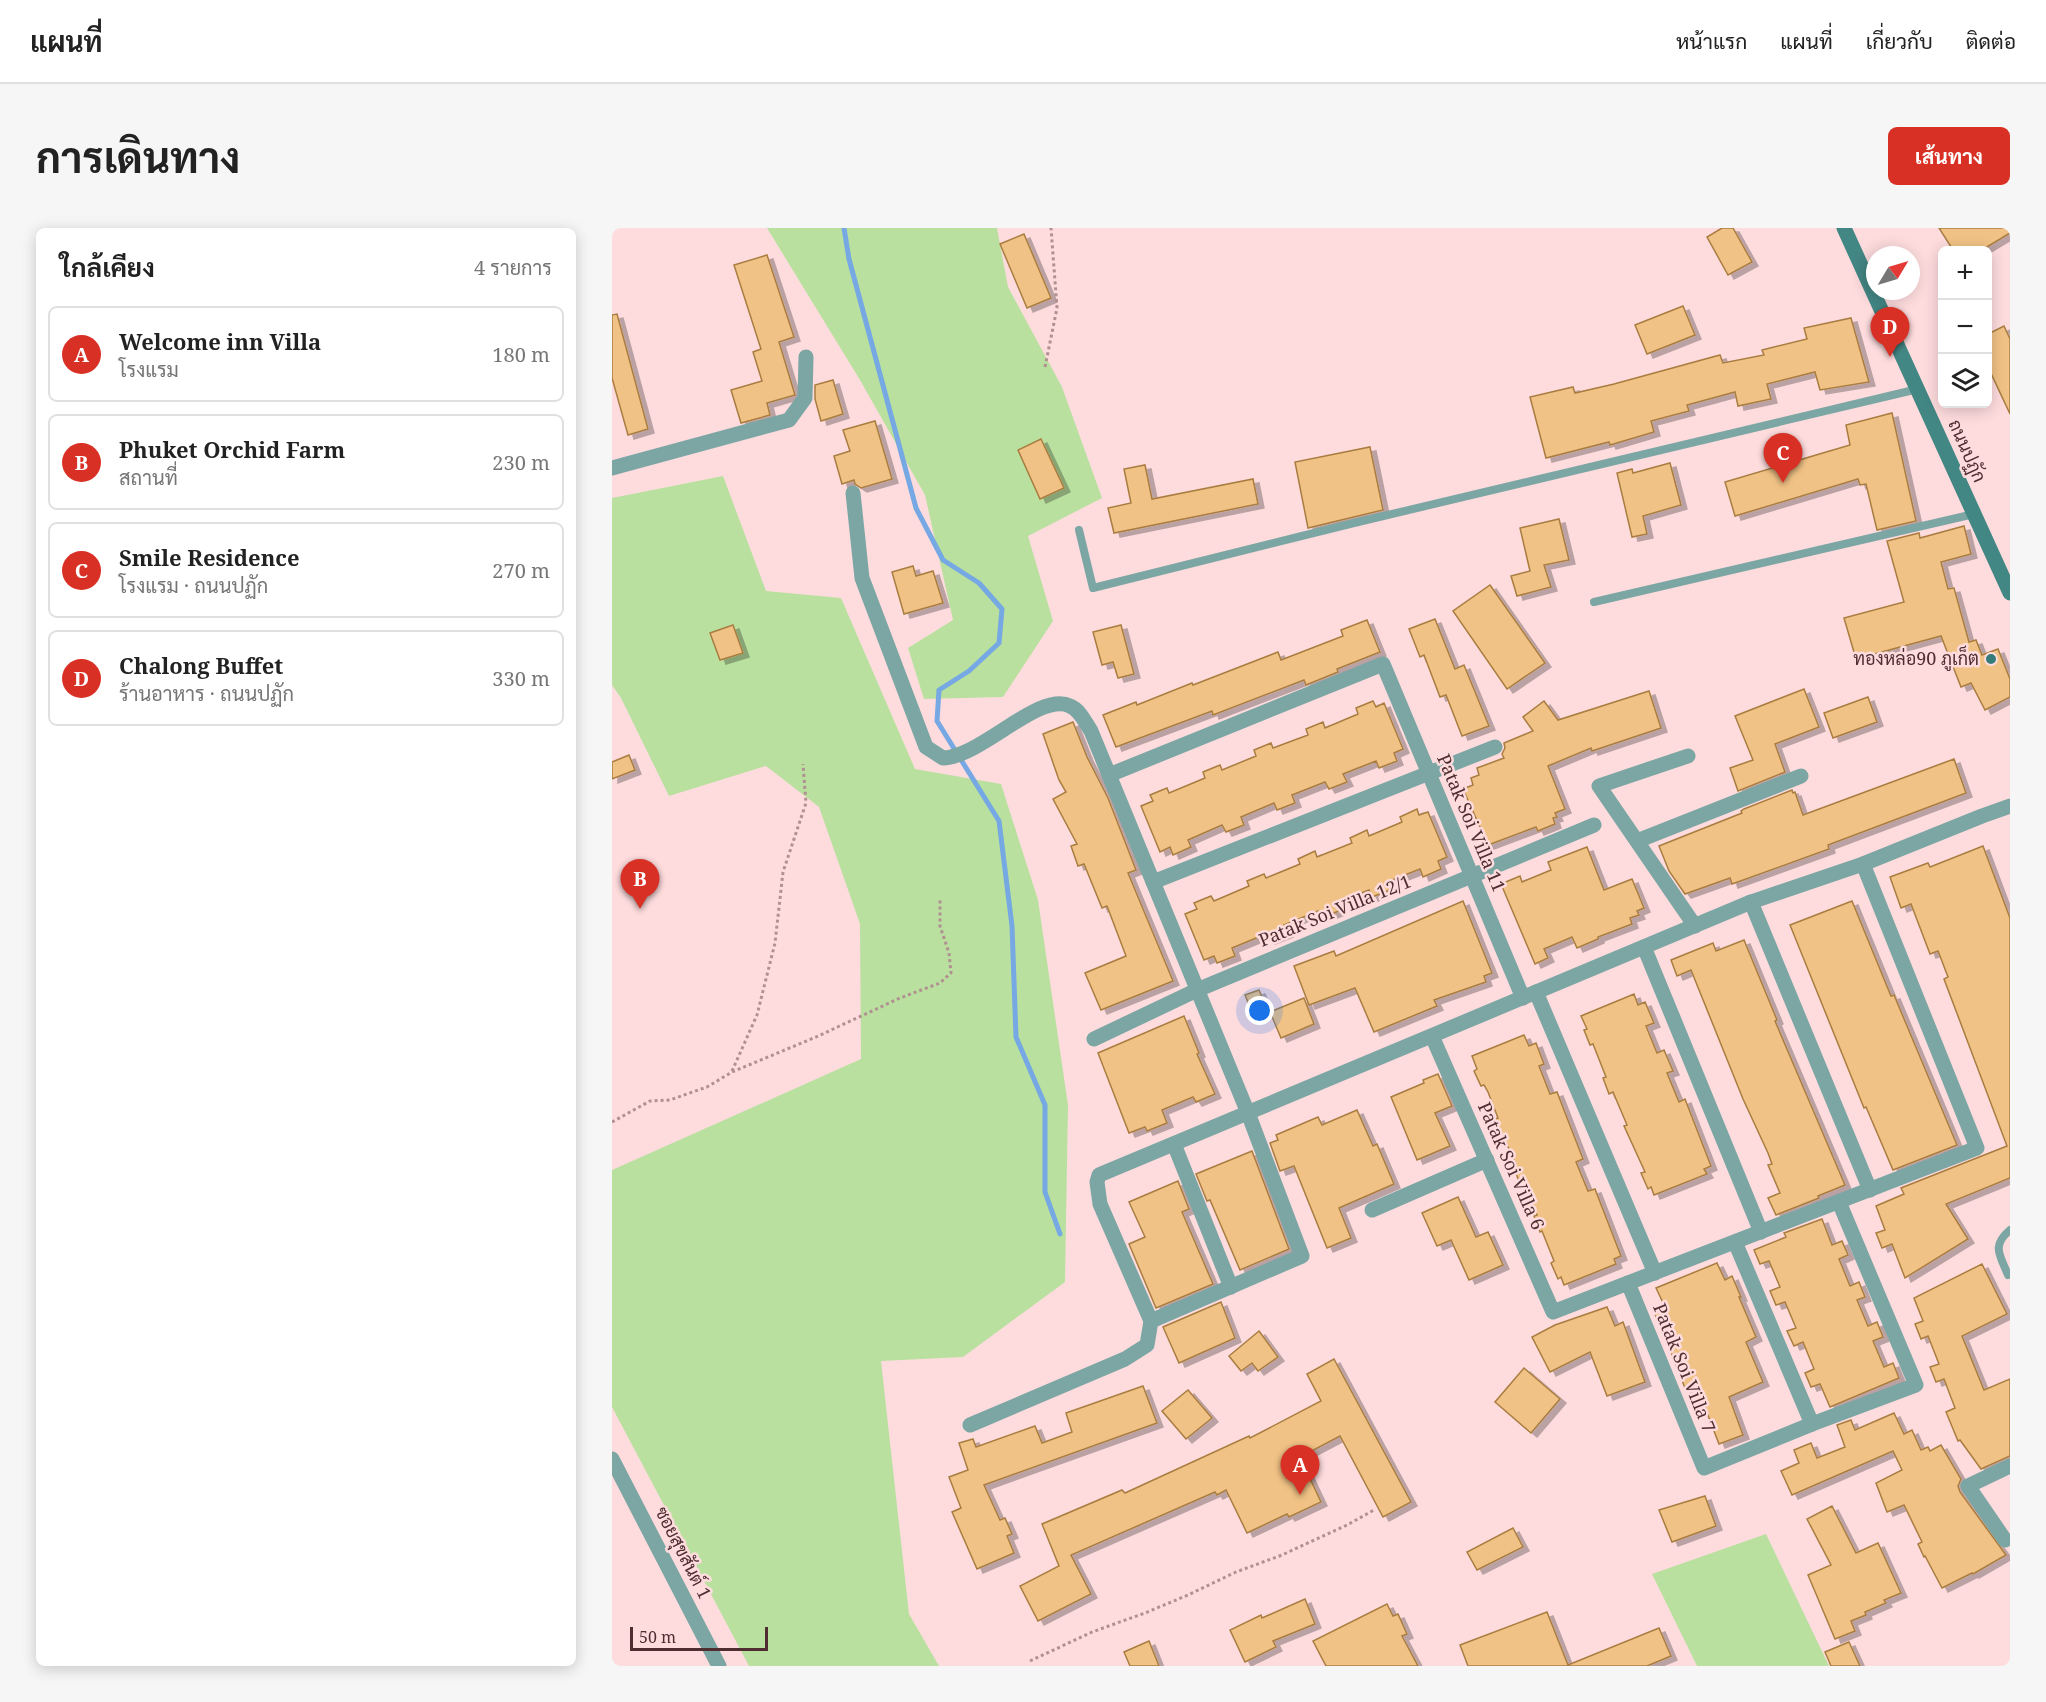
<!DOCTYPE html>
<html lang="th">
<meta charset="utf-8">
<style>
:root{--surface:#fff;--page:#f6f6f6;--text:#222;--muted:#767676;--line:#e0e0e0;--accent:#d93025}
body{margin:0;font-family:"Noto Serif",Sarabun,serif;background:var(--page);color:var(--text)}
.controls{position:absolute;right:18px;top:18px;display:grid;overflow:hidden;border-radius:9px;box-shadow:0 3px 15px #0003}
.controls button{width:54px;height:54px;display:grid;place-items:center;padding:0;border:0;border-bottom:2px solid var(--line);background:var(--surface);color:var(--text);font:30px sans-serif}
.compass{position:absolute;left:1254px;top:18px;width:54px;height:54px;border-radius:50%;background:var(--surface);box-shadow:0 3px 15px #0003;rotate:52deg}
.scale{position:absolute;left:18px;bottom:15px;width:138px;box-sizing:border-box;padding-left:6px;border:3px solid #4e2e31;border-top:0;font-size:16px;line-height:21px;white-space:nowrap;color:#4e2e31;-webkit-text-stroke:4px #fedcde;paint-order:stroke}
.you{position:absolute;left:648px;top:783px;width:21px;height:21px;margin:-15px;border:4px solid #fff;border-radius:50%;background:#1a73e8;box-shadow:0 0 0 9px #1a73e833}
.badge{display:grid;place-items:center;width:39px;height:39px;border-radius:50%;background:var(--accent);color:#fff;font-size:20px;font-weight:700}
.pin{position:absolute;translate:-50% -50px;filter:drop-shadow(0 2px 3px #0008)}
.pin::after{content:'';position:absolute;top:32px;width:21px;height:18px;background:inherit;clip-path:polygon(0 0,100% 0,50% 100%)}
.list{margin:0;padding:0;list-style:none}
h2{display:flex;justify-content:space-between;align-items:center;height:78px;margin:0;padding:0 24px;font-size:26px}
h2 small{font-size:20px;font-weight:400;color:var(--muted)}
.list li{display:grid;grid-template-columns:39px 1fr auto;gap:18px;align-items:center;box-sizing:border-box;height:96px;margin:0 12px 12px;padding:0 12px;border:2px solid var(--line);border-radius:9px}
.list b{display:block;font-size:22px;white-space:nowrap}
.list p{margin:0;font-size:20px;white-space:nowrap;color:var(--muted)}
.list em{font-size:20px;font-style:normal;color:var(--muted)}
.icon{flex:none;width:33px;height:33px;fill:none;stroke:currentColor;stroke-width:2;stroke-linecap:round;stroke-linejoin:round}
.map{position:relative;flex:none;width:1398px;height:1438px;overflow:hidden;border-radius:9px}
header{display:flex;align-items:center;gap:36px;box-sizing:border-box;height:84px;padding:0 30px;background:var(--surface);border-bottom:2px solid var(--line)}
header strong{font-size:28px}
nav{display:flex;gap:33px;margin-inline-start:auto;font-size:21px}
.intro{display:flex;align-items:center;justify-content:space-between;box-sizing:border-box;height:144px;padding:0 36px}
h1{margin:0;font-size:42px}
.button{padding:15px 27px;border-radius:9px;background:var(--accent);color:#fff;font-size:21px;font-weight:700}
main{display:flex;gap:36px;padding:0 36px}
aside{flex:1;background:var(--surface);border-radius:9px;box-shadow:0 3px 15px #0003}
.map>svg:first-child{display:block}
.green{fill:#b9e09f}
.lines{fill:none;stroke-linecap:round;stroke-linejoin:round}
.stream{stroke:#76a8e3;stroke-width:5}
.building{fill:#f1c285;stroke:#a97d41;stroke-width:1.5;filter:url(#shadow)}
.path{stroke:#b19092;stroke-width:3;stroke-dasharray:3 3;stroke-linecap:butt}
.service{stroke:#7ca6a4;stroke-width:8}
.minor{stroke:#7ca6a4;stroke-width:15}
.tertiary{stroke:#7ca6a4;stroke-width:15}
.secondary{stroke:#438785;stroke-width:15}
.poi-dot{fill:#337c7a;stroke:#fedcde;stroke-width:2}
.labels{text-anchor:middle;stroke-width:5;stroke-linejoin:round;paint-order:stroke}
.street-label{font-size:18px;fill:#4e2e31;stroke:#fedcde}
.poi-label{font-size:18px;fill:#4e2e31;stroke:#fedcde;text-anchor:end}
</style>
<header>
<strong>แผนที่</strong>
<nav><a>หน้าแรก</a><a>แผนที่</a><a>เกี่ยวกับ</a><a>ติดต่อ</a></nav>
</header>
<div class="intro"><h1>การเดินทาง</h1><a class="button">เส้นทาง</a></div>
<main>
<aside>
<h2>ใกล้เคียง<small>4 รายการ</small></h2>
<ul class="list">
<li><span class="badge">A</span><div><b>Welcome inn Villa</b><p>โรงแรม</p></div><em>180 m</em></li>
<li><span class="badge">B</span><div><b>Phuket Orchid Farm</b><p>สถานที่</p></div><em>230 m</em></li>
<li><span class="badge">C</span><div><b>Smile Residence</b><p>โรงแรม · ถนนปฏัก</p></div><em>270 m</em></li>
<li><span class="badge">D</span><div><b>Chalong Buffet</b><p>ร้านอาหาร · ถนนปฏัก</p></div><em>330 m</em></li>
</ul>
</aside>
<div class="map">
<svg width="1398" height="1438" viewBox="0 0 1398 1438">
<defs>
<filter id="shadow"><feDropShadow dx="6" dy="4" stdDeviation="0" flood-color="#0004"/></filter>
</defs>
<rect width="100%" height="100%" fill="#fedcde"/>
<!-- green -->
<g class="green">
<path d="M 155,0 L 385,0 L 396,59 L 450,159 L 490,270 L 416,308 L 441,393 L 391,469 L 312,471 L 296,420 L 341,392 L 313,267 L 248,152 Z"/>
<path d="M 111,248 L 154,363 L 229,370 L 303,541 L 389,556 L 426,672 L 456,877 L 453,1054 L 351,1129 L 269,1133 L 297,1386 L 327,1438 L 137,1438 L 0,1179 L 0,942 L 249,831 L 248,696 L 207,579 L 154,538 L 57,568 L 9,470 L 0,457 L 0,270 Z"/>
<path d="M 1154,1306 L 1217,1438 L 1085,1438 L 1040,1346 Z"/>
</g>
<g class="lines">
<!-- stream -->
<path class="stream" d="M 232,0 L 237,31 L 304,280 L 331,332 L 367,355 L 390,381 L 387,415 L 357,443 L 327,462 L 325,493 L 387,593 L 400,698 L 404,809 L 433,877 L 433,964 L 448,1006"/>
</g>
<!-- building -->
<g class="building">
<path d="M 1110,0 L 1121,0 L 1140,34 L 1116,47 L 1095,9 Z"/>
<path d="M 1327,0 L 1398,0 L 1398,5 L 1370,22 L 1341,22 Z"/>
<path d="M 412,6 L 439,70 L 415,80 L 388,16 Z"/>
<path d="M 155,27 L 182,109 L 167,114 L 183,167 L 155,175 L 158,187 L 129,195 L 119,162 L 150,153 L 141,124 L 149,121 L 122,37 Z"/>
<path d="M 1071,78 L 1083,107 L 1035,126 L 1023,97 Z"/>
<path d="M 5,86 L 36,201 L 16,207 L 0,150 L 0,87 Z"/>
<path d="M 1239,90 L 1257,154 L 1208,162 L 1203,144 L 1155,156 L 1159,171 L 1126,178 L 1123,164 L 1075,177 L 1077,183 L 1039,193 L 1042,204 L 998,217 L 997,214 L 934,230 L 918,169 L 961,159 L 963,165 L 1002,156 L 1108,127 L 1111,135 L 1152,127 L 1150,122 L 1195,111 L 1192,100 Z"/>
<path d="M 1392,98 L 1398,111 L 1398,186 L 1376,139 L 1376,106 Z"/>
<path d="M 221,152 L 231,186 L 209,193 L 203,171 L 203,157 Z"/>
<path d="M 1280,185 L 1304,293 L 1265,302 L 1254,256 L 1248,257 L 1246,251 L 1123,288 L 1113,254 L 1238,217 L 1234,197 Z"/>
<path d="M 263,193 L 280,251 L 249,260 L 243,256 L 242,252 L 230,256 L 222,228 L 238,223 L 231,202 Z"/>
<path d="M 429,211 L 452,260 L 428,271 L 406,222 Z"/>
<path d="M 758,219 L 771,282 L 696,300 L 683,234 Z"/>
<path d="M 1058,235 L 1069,277 L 1031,288 L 1035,306 L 1020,309 L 1005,245 L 1020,241 L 1021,245 Z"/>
<path d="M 533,237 L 540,271 L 641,251 L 646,276 L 502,305 L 496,280 L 519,275 L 512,241 Z"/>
<path d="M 947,291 L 957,332 L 932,337 L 939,359 L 905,368 L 899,348 L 918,343 L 908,300 Z"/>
<path d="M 1352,298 L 1359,326 L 1329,334 L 1336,361 L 1342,360 L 1357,414 L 1364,412 L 1370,427 L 1386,421 L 1398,451 L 1398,469 L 1373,482 L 1359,455 L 1349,459 L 1329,408 L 1244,431 L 1232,390 L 1292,374 L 1275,313 L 1307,305 L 1308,310 Z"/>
<path d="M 301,338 L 304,348 L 321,343 L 331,375 L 292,386 L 280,344 Z"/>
<path d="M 878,357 L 933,435 L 895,461 L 841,383 Z"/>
<path d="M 823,391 L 843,441 L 852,437 L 877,498 L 850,508 L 834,467 L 828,469 L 812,427 L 808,429 L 797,401 Z"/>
<path d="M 755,392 L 768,424 L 725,441 L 726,444 L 694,457 L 692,452 L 601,487 L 600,483 L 504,519 L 491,487 L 524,474 L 525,477 L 580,455 L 581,457 L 666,424 L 669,432 L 731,408 L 729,402 Z"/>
<path d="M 121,397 L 131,425 L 108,432 L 98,405 Z"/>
<path d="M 509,397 L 522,446 L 506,450 L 501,434 L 490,437 L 481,404 Z"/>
<path d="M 1192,461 L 1207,499 L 1163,516 L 1173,544 L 1126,563 L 1118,540 L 1141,532 L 1123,488 Z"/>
<path d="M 1037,463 L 1049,500 L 980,523 L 979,520 L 936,538 L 953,581 L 943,585 L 945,589 L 941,590 L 943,596 L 926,603 L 924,599 L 876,617 L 851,561 L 861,557 L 859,550 L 867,547 L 865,540 L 892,530 L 890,526 L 893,520 L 892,515 L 921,503 L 911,489 L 932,473 L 946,492 Z"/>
<path d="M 1256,469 L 1265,494 L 1221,510 L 1212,485 Z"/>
<path d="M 761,473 L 764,479 L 772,475 L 791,521 L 782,525 L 785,533 L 767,540 L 764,533 L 731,546 L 735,554 L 717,561 L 713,554 L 680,567 L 683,575 L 665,582 L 662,575 L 629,589 L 632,597 L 614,604 L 610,597 L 576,612 L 579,619 L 561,627 L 558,619 L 548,624 L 529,578 L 541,573 L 538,567 L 555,560 L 557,565 L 593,550 L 591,544 L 608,537 L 610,542 L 644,528 L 642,522 L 659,515 L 661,520 L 696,507 L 694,501 L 711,494 L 713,500 L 746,486 L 744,480 Z"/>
<path d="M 461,494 L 475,529 L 496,570 L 524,642 L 516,645 L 561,753 L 489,782 L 473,745 L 514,728 L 495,678 L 490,680 L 472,636 L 466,638 L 459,618 L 465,616 L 441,571 L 454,564 L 447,552 L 431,506 Z"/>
<path d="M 17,527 L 23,542 L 0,551 L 0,534 Z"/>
<path d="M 1342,531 L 1354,565 L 1216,617 L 1217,621 L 1120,656 L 1118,650 L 1073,666 L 1057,643 L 1047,618 L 1130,585 L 1129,583 L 1132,581 L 1180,562 L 1181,565 L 1183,564 L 1191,587 Z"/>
<path d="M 805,581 L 807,587 L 816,584 L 835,629 L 826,633 L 829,641 L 811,649 L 808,641 L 775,654 L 778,662 L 760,669 L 757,662 L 723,675 L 727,683 L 708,690 L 706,683 L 672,697 L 675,705 L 657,712 L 654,706 L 620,720 L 623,728 L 605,735 L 602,728 L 592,732 L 573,686 L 585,681 L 582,675 L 599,668 L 602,673 L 637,658 L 635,653 L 652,646 L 654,650 L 688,636 L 686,631 L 703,623 L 705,629 L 740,615 L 738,610 L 755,602 L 757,608 L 790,594 L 788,589 Z"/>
<path d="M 1371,618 L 1398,690 L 1398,950 L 1334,976 L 1356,1011 L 1293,1050 L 1280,1016 L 1270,1020 L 1264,1005 L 1273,1002 L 1264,978 L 1292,966 L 1289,960 L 1395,918 L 1332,751 L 1336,749 L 1326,723 L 1318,726 L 1299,676 L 1289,680 L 1278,649 L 1316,635 L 1318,639 Z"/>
<path d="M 975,619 L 992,662 L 1020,651 L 1032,680 L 1025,683 L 1027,687 L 1018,690 L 1020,696 L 986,709 L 986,711 L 965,720 L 960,709 L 932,721 L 936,730 L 923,736 L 889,656 L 908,648 L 910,654 L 939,642 L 936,634 Z"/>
<path d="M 851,673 L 880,745 L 872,748 L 874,754 L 822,772 L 825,778 L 762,804 L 743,760 L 697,777 L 682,738 L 722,723 L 724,728 Z"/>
<path d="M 1240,673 L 1279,768 L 1282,767 L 1345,917 L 1281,942 L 1254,879 L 1252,880 L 1178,697 Z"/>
<path d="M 1132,712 L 1165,792 L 1163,793 L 1233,957 L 1206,968 L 1207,970 L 1164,987 L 1156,970 L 1168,965 L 1156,937 L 1160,936 L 1156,925 L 1131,871 L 1079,742 L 1065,748 L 1059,732 L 1101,715 L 1104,723 Z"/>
<path d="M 647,762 L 656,783 L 642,789 L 633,767 Z"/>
<path d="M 1022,766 L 1026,777 L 1033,774 L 1042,795 L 1034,798 L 1045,825 L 1052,822 L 1061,843 L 1055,845 L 1067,874 L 1073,871 L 1099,938 L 1092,941 L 1095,946 L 1042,967 L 1039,959 L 1036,961 L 1029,945 L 1033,944 L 1012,898 L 1015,897 L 1001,864 L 997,866 L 991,850 L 994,849 L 981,816 L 978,817 L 972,802 L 975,801 L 969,788 Z"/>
<path d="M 692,770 L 702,796 L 669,810 L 658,784 Z"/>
<path d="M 572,788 L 587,825 L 585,826 L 603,866 L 584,874 L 581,869 L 550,882 L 555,895 L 535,903 L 533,899 L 517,905 L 486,825 Z"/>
<path d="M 912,807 L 917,818 L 924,815 L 932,836 L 927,838 L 938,866 L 945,864 L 971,931 L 964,934 L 976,963 L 983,961 L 1009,1028 L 1002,1031 L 1004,1036 L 952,1057 L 949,1049 L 946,1051 L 939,1035 L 942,1033 L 930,1003 L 928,1004 L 922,988 L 925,987 L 910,952 L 907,953 L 901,938 L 904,936 L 883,891 L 886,890 L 876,864 L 872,857 L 869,858 L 862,843 L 865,841 L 860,828 Z"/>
<path d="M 826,846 L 840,878 L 823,885 L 838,918 L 805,932 L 779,869 L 812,855 L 811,852 Z"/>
<path d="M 745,882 L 761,918 L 765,916 L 782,956 L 727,980 L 739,1010 L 715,1020 L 682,938 L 668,943 L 658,915 L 666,912 L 664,907 L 706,889 L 710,897 Z"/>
<path d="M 640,923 L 677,1021 L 628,1042 L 598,972 L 595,973 L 584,946 Z"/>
<path d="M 566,953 L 577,981 L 570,984 L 601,1056 L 544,1080 L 517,1016 L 533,1009 L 517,974 Z"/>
<path d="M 846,969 L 864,1009 L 876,1004 L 891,1037 L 857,1052 L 839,1012 L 825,1018 L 810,985 Z"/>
<path d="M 1210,991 L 1220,1017 L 1230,1013 L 1236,1027 L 1227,1031 L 1238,1058 L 1247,1054 L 1253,1069 L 1245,1072 L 1256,1098 L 1265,1094 L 1271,1109 L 1261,1113 L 1272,1139 L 1281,1135 L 1287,1150 L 1218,1179 L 1208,1156 L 1199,1159 L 1193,1145 L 1202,1141 L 1191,1114 L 1182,1118 L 1175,1103 L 1184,1100 L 1173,1074 L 1164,1077 L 1158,1063 L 1168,1059 L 1157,1033 L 1148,1036 L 1142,1022 L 1174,1009 L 1172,1005 Z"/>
<path d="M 1105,1035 L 1113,1052 L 1120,1048 L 1129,1069 L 1127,1069 L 1144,1109 L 1134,1114 L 1151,1154 L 1117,1169 L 1131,1207 L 1107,1216 L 1084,1156 L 1073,1160 L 1050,1101 L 1042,1084 L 1053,1079 L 1044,1060 Z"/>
<path d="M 1370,1036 L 1395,1086 L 1350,1108 L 1372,1162 L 1398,1151 L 1398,1228 L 1369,1241 L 1348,1212 L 1346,1213 L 1334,1184 L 1343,1180 L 1332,1151 L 1324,1154 L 1318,1139 L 1327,1136 L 1316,1108 L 1309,1111 L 1303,1096 L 1311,1093 L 1302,1070 Z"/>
<path d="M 609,1074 L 623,1110 L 567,1135 L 551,1099 Z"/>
<path d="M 995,1079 L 1003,1098 L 1011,1094 L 1033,1154 L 995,1168 L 978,1124 L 938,1144 L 920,1109 L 943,1097 Z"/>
<path d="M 647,1103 L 666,1129 L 646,1143 L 640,1135 L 629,1143 L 617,1128 Z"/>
<path d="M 722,1131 L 799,1274 L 771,1289 L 728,1208 L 688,1229 L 709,1274 L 677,1289 L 675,1286 L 635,1305 L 614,1262 L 605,1267 L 603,1264 L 459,1327 L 479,1366 L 426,1393 L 408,1358 L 447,1338 L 430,1296 L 510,1262 L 513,1265 L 637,1208 L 638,1210 L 709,1173 L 695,1146 Z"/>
<path d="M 912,1140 L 948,1171 L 919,1205 L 883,1174 Z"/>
<path d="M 531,1158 L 545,1195 L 372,1257 L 388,1292 L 393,1290 L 400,1306 L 395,1308 L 402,1325 L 365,1341 L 340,1284 L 349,1280 L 337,1249 L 356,1242 L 347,1215 L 361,1211 L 364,1219 L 423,1198 L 430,1215 L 460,1204 L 454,1185 Z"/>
<path d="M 576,1162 L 600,1190 L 574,1211 L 550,1183 Z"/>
<path d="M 1282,1185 L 1292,1206 L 1300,1202 L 1309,1222 L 1316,1219 L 1318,1223 L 1329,1217 L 1349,1251 L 1346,1258 L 1348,1264 L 1394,1327 L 1361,1346 L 1360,1345 L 1330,1360 L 1313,1328 L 1312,1329 L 1306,1316 L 1310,1314 L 1292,1277 L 1275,1284 L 1264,1255 L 1290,1242 L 1281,1223 L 1180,1267 L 1169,1243 L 1187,1235 L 1182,1222 L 1199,1215 L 1205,1230 L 1233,1219 L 1225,1197 L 1239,1192 L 1243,1202 Z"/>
<path d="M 1093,1268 L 1104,1298 L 1060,1314 L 1047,1282 Z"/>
<path d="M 1220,1278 L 1244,1325 L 1266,1315 L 1289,1365 L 1272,1372 L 1274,1375 L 1253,1384 L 1254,1387 L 1239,1393 L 1243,1403 L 1223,1411 L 1196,1347 L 1219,1337 L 1195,1291 Z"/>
<path d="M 901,1300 L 911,1319 L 865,1342 L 855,1324 Z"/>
<path d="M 693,1371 L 703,1396 L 661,1413 L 664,1419 L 633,1434 L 618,1402 L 649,1387 L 650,1390 Z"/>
<path d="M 775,1376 L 781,1388 L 786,1386 L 795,1406 L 790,1408 L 806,1438 L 714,1438 L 701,1413 Z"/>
<path d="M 935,1384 L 956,1437 L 1047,1400 L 1059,1428 L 1035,1438 L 856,1438 L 848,1417 Z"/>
<path d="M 537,1413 L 547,1438 L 518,1438 L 512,1424 Z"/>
<path d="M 1237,1414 L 1248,1438 L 1219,1438 L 1213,1424 Z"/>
</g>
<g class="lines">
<!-- path -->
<g class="path">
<path d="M 433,139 L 445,80 L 439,0"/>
<path d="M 120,843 L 145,787 L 163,715 L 171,644 L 194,575 L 191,536"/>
<path d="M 0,894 L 38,873 L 58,872 L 95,859 L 120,844 L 204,809 L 288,770 L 328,755 L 339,745 L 337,725 L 328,698 L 328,671"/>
<path d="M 418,1433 L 480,1404 L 533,1385 L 576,1367 L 624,1344 L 670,1327 L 735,1297 L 762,1282"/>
</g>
<!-- service -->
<g class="service">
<path d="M 467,302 L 481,360 L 742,295 L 1306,161"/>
<path d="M 982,374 L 1362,286"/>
<path d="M 1396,1047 C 1388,1027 1379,1018 1398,1002"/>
</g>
<!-- minor -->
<g class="minor">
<path d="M 0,240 L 177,192 L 193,170 L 194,129"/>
<path d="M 241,265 L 250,350 L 314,519 L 331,530 C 369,529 427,463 458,478 C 468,482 473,494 479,503 L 636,885 L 690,1028 L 539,1093 L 535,1117 L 513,1131 L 358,1197"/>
<path d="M 1076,528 L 987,558 L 1083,698"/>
<path d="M 497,547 L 771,436 L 911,770"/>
<path d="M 1025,613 L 1189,548"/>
<path d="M 541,654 L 883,519"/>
<path d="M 1139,674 L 1258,962"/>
<path d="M 1032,719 L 1149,1004"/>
<path d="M 924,764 L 1043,1045"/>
<path d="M 820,808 L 941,1084 L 1365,920 L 1251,636"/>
<path d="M 482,811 L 585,762 L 982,597"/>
<path d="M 562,916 L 619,1059"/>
<path d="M 760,982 L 875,932"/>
<path d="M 1123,1014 L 1200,1196"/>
<path d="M 1016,1055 L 1092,1240 L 1200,1196 L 1304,1157 L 1227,974"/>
<path d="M 539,1093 L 488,976 L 485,954 L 487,947 L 1139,674 L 1251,636 L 1370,588 L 1398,578"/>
<path d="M 1393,1312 L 1356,1258 L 1398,1238"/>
</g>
<!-- tertiary -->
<path class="tertiary" d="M 0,1231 L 107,1438"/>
<!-- secondary -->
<path class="secondary" d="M 1232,0 L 1398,365"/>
</g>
<!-- markers -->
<circle class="poi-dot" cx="1379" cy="431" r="6"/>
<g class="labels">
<!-- street labels -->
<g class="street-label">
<text transform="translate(1355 223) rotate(66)" y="6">ถนนปฏัก</text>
<text transform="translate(859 595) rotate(67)" y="6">Patak Soi Villa 11</text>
<text transform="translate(723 683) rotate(-22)" y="6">Patak Soi Villa 12/1</text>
<text transform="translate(899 938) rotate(66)" y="6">Patak Soi Villa 6</text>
<text transform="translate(1072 1140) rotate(68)" y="6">Patak Soi Villa 7</text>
<text transform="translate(71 1325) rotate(63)" y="6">ซอยสุขสันต์ 1</text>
</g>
<!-- poi labels -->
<g class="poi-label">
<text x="1367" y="437">ทองหล่อ90 ภูเก็ต</text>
</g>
</g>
</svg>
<div class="controls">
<button>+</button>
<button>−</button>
<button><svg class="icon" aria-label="layers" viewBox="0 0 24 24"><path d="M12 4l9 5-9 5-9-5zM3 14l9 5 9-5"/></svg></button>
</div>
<svg class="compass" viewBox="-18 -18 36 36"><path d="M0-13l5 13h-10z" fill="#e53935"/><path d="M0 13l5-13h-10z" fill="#767676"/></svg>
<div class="scale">50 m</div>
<div class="you"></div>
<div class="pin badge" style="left:688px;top:1267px">A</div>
<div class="pin badge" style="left:28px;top:681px">B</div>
<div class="pin badge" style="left:1171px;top:255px">C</div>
<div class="pin badge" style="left:1278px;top:129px">D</div>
</div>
</main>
